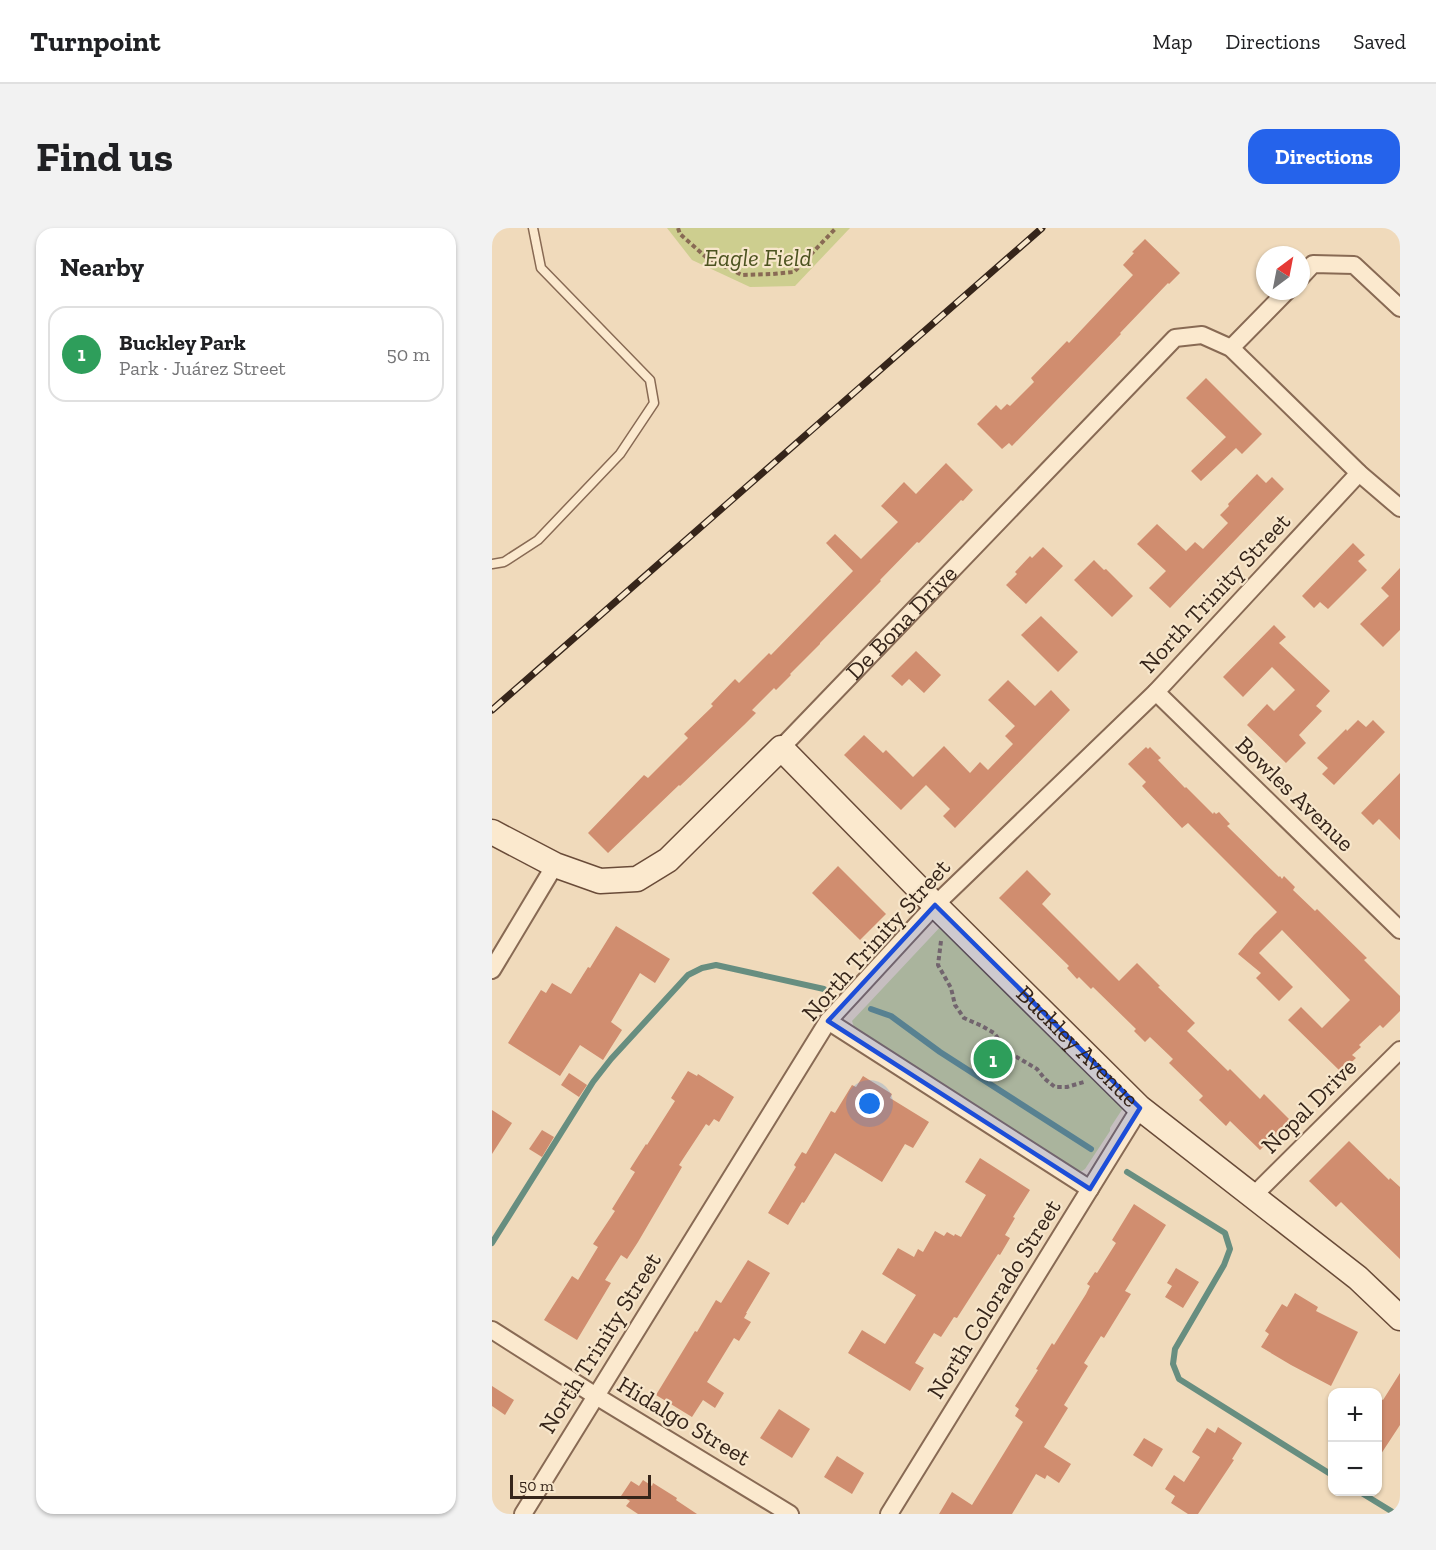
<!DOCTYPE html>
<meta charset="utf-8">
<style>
:root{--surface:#fff;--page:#f2f2f2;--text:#202124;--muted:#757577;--line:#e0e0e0;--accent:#2563eb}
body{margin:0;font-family:"Zilla Slab",serif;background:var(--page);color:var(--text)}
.controls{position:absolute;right:18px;bottom:18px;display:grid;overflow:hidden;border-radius:12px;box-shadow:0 2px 4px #0004}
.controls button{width:54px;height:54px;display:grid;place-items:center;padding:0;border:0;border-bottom:2px solid var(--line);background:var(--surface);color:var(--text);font:30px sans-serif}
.compass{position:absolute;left:764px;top:18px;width:54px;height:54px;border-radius:50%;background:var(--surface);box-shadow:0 2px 4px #0004;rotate:32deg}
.scale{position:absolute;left:18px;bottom:15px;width:141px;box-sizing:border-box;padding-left:6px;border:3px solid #36251a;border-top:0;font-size:16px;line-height:21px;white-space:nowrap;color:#36251a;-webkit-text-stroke:4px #f7e6cb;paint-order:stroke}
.you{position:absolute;left:378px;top:876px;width:21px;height:21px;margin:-15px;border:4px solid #fff;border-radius:50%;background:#1a73e8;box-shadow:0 0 0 9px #1a73e833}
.badge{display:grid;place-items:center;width:39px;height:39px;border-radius:50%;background:var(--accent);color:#fff;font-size:20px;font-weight:700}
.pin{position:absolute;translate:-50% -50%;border:3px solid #fff;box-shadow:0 2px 6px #0006}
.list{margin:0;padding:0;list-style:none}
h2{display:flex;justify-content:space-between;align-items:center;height:78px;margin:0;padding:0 24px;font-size:26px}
h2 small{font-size:20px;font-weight:400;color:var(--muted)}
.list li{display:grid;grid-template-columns:39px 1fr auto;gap:18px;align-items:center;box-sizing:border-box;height:96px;margin:0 12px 12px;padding:0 12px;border:2px solid var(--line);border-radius:18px}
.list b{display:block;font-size:22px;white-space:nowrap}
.list p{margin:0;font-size:20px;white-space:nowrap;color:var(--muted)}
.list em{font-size:20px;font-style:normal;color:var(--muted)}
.map{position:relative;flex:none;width:908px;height:1286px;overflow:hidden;border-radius:18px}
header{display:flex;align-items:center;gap:36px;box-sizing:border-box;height:84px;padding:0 30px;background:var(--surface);border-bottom:2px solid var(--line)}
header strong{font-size:28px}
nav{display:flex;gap:33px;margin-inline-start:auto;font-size:21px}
.intro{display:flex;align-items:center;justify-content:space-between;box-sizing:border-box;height:144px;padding:0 36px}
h1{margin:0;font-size:42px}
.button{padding:15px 27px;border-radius:18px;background:var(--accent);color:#fff;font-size:21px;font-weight:700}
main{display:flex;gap:36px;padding:0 36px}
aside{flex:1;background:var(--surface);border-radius:18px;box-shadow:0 2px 4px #0004}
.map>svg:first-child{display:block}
.green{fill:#cdce8f}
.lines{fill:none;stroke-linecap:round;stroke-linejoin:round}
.stream{stroke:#678e80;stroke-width:6}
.building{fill:#d08d6f}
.lane-casing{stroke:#886a54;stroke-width:11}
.street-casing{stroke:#886a54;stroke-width:20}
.secondary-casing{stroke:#694b38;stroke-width:27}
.path{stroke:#886a54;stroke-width:4;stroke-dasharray:4.5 3;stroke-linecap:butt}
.lane{stroke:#fbe9ce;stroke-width:8}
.street{stroke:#fbe9ce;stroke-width:16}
.secondary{stroke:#fbe9ce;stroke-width:24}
.rail-casing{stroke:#36251a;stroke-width:7}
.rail{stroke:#f7e6cb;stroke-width:4.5;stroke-dasharray:14;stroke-linecap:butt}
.marked{fill:#1d4ed8;fill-opacity:0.2;stroke:#1d4ed8;stroke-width:4.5;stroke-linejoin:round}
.labels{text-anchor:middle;stroke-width:4.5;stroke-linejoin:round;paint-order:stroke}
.park-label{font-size:24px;font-style:italic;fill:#4c5320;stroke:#f7e6cb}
.street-label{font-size:24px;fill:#36251a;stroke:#f7e6cb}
</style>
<header>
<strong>Turnpoint</strong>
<nav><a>Map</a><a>Directions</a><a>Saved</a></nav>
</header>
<div class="intro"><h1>Find us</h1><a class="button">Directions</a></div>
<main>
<aside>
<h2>Nearby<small></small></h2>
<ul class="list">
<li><span class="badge" style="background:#2e9e5b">1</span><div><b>Buckley Park</b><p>Park · Juárez Street</p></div><em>50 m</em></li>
</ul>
</aside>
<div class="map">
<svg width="908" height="1286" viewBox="0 0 908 1286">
<rect width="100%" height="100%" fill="#f0dabb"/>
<!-- green -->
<g class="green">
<path d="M 175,0 L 358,0 L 303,58 L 258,59 L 200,32 Z"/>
<path d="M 451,696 L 635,874 L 618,900 L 618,903 L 593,941 L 590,943 L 584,942 L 528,905 L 363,802 L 360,793 Z"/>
</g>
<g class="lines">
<!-- stream -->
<g class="stream">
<path d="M 379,781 L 399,788 L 448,824 L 599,921"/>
<path d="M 635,944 L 733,1005 L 738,1021 L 732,1037 L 683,1121 L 681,1136 L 687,1151 L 840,1247"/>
<path d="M 0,1015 L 101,854 L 119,831 L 196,747 L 210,740 L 224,737 L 332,761"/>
<path d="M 868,1264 L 904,1286"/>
</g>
</g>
<!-- building -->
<g class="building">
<path d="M 653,11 L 688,45 L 677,56 L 676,55 L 628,105 L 629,106 L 520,218 L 517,215 L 510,221 L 485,196 L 504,177 L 509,182 L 515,176 L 518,178 L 542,154 L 539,150 L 575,113 L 577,115 L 641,47 L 631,37 L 642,25 L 640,24 Z"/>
<path d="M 714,150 L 770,206 L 750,226 L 744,220 L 709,253 L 699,243 L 734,209 L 694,170 Z"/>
<path d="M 454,235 L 481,262 L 471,273 L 469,272 L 427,315 L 425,314 L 388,352 L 389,353 L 328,415 L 328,416 L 298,446 L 299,447 L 284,462 L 282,460 L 260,482 L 264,485 L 252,497 L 188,558 L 187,557 L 116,625 L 96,605 L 152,547 L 156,550 L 196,510 L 192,506 L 221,478 L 219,476 L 243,451 L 247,455 L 277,425 L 279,427 L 361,343 L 334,315 L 343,306 L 369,331 L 406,294 L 389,278 L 412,254 L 424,266 Z"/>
<path d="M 765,246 L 774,255 L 780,249 L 792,261 L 678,380 L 657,360 L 674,343 L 645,316 L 665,296 L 694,323 L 703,314 L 711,321 L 736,295 L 728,287 L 737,278 L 736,276 Z"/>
<path d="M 861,315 L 873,327 L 866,333 L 875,342 L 836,381 L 828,374 L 822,380 L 810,368 Z"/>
<path d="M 551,319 L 571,338 L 534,376 L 514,357 L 525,346 L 523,344 L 538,328 L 540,330 Z"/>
<path d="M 602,332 L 612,342 L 614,341 L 641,368 L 620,389 L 582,352 Z"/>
<path d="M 908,340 L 908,402 L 891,419 L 868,396 L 897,368 L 889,360 Z"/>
<path d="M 549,388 L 586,424 L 566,444 L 529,407 Z"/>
<path d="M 782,397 L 794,409 L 787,415 L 838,463 L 824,478 L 830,483 L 807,507 L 814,515 L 794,535 L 755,497 L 775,476 L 782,483 L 803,462 L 780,439 L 751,469 L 731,449 Z"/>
<path d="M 424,423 L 449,447 L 432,465 L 417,451 L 410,458 L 399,448 Z"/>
<path d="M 516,452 L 543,478 L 559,462 L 578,482 L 463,600 L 451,588 L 458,581 L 434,557 L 409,582 L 352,527 L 372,507 L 391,525 L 394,522 L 421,549 L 452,518 L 478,545 L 488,534 L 496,542 L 521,516 L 513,508 L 523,498 L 496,472 Z"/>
<path d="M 866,492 L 874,499 L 881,492 L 893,504 L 842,557 L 830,546 L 836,540 L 825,530 L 854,501 L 855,503 Z"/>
<path d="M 654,519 L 656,521 L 658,519 L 669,530 L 666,532 L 693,560 L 694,559 L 721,586 L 722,584 L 724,586 L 727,584 L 738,596 L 735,598 L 787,649 L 788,648 L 790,651 L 792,648 L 803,659 L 801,662 L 823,683 L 825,681 L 875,730 L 872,732 L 908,768 L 908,783 L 891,800 L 888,797 L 867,817 L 869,819 L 860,827 L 864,830 L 849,844 L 796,792 L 809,779 L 830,800 L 858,772 L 790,702 L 767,725 L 801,759 L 787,773 L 764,750 L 769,745 L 746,726 L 762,707 L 785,684 L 696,595 L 690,600 L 650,558 L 654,554 L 636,536 Z"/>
<path d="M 908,545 L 908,612 L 887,591 L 881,597 L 869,585 Z"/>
<path d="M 346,638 L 394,686 L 368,712 L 320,665 Z"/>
<path d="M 535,642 L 559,666 L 550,676 L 627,753 L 645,735 L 668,758 L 666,759 L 703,795 L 695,803 L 736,843 L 738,841 L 768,871 L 772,866 L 798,892 L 768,922 L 738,893 L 734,898 L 707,872 L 711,868 L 677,835 L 681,831 L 658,809 L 653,814 L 642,803 L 644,801 L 601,759 L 599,761 L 587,749 L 585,751 L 575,740 L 577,738 L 507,670 Z"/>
<path d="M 124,698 L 178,731 L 163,755 L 148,745 L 119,794 L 130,802 L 111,832 L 88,817 L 68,848 L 16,815 L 49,762 L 54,765 L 60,755 L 79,766 L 96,739 L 98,740 Z"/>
<path d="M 196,843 L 205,848 L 206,846 L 242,869 L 227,894 L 222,891 L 217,898 L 214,896 L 187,937 L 190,939 L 146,1014 L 135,1031 L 129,1027 L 113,1052 L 119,1055 L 85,1112 L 52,1092 L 80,1048 L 86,1052 L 106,1019 L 101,1016 L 123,983 L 120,981 L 143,944 L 138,941 L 154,916 L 155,917 L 183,873 L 179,870 Z"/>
<path d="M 77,845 L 95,857 L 87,869 L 69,857 Z"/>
<path d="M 371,848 L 400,866 L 398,870 L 437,894 L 421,920 L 413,916 L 390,954 L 343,925 L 312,975 L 310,974 L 296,997 L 276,985 L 304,939 L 302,937 L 310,924 L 314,926 L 339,883 L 343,885 L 360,857 L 364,859 Z"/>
<path d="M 0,882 L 20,895 L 0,926 Z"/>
<path d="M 50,902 L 62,909 L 50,929 L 37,921 Z"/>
<path d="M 857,913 L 897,952 L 898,950 L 908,959 L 908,1031 L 849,974 L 844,979 L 817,953 Z"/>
<path d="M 488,930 L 538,962 L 521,989 L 523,990 L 513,1007 L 518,1010 L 508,1027 L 506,1026 L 465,1090 L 462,1089 L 449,1109 L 442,1105 L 423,1135 L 432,1140 L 418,1163 L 356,1125 L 370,1102 L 393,1116 L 424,1067 L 390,1046 L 406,1020 L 422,1029 L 426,1021 L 431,1024 L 443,1003 L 452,1008 L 455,1004 L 462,1008 L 463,1006 L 469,1009 L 494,967 L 473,954 Z"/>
<path d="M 642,976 L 674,997 L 633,1063 L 639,1066 L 612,1110 L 609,1108 L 592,1135 L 596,1138 L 572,1177 L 576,1180 L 552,1219 L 579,1236 L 567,1255 L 555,1247 L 553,1251 L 544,1246 L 520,1286 L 447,1286 L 460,1264 L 480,1277 L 531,1194 L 523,1188 L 527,1181 L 523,1178 L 546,1142 L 544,1141 L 560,1115 L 562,1117 L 594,1066 L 598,1058 L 595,1056 L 603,1044 L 605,1045 L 624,1015 L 620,1012 Z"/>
<path d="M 256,1032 L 278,1045 L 254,1085 L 255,1085 L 252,1090 L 259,1094 L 247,1113 L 242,1110 L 215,1154 L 232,1165 L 223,1180 L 211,1172 L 200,1189 L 164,1167 L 203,1103 L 205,1104 L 224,1072 L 229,1075 Z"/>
<path d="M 684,1040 L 707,1054 L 691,1080 L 673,1069 L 680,1058 L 675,1055 Z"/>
<path d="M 803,1065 L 826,1079 L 824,1083 L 866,1104 L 839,1158 L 799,1137 L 769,1119 L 777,1106 L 773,1103 L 790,1076 L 795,1079 Z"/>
<path d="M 908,1145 L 908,1197 L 885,1232 L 885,1169 L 891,1172 Z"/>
<path d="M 0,1158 L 22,1172 L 13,1187 L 0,1178 Z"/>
<path d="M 287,1181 L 318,1201 L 300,1230 L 268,1210 Z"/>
<path d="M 726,1199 L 750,1215 L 740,1231 L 742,1232 L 706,1286 L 696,1286 L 679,1275 L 683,1268 L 673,1261 L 682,1247 L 692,1254 L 708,1229 L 700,1224 L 715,1200 L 723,1205 Z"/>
<path d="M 652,1210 L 671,1221 L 660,1239 L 641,1227 Z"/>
<path d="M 345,1228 L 372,1245 L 360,1266 L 332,1249 Z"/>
<path d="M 151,1252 L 160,1258 L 161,1255 L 185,1270 L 184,1272 L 205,1286 L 146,1286 L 134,1278 L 138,1273 L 129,1268 L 139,1253 L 147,1258 Z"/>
</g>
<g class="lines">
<!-- lane casing -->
<g class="lane-casing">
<path id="lane" d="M 0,336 L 12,334 L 46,312 L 128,226 L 162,175 L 158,152 L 49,40 L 41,0"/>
</g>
<!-- street casing -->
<g class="street-casing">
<g id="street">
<path d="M 809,49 L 821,36 L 862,37 L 908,80"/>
<path d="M 739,120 L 795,63"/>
<path d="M 664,464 L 908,702"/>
<path id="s1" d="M 289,520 L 683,110 L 710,107 L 739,120 L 867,245 L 908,280"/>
<path d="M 0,742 L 63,637"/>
<path d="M 336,793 L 598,961"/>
<path d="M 760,969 L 908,822"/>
<path d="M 0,1102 L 104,1168 L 298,1286"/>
<path d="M 31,1286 L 336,793 L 443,677 L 664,464 L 867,245"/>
<path d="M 397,1286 L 648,880"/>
</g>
</g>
<!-- secondary casing -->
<g class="secondary-casing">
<g id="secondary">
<path id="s2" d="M 0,604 L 63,637 L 108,653 L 145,651 L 176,632 L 289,520 L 443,677 L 648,880 L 866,1050 L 908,1090"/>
</g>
</g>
<!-- path -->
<g class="path">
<path d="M 186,0 L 188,6 L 214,29 L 250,47 L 281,46 L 302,44 L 344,0"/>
<path d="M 449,713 L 446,737 L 459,760 L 463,777 L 472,790 L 490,798 L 502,805 L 516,824 L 545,841 L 553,851 L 563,859 L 575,859 L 592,854"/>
</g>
<!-- lane -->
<use href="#lane" class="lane"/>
<!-- street -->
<use href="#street" class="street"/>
<!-- secondary -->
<use href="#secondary" class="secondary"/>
<!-- rail casing -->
<g class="rail-casing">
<path id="rail" d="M 0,482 L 550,0"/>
</g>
<!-- rail -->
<use href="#rail" class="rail"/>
</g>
<!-- marked area -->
<path class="marked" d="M 443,677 L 648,880 L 598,961 L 336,793 Z"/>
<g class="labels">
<!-- park labels -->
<g class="park-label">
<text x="266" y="38">Eagle Field</text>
</g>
<!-- street labels -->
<g class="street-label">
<text transform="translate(723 365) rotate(-47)" y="8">North Trinity Street</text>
<text dy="8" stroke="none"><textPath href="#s1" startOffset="174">De Bona Drive</textPath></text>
<text transform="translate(803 566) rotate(44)" y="8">Bowles Avenue</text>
<text transform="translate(384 712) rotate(-48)" y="8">North Trinity Street</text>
<text dy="8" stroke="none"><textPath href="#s2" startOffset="772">Buckley Avenue</textPath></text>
<text transform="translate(817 878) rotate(-45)" y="8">Nopal Drive</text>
<text transform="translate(502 1071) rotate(-58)" y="8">North Colorado Street</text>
<text transform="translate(108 1115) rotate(-58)" y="8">North Trinity Street</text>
<text transform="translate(192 1193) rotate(31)" y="8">Hidalgo Street</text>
</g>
</g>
</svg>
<div class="controls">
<button>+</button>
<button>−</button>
</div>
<svg class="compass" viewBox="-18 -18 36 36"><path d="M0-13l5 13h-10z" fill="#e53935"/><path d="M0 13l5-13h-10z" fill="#757577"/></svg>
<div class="scale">50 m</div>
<div class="you"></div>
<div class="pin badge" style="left:501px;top:831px;background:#2e9e5b">1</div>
</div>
</main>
